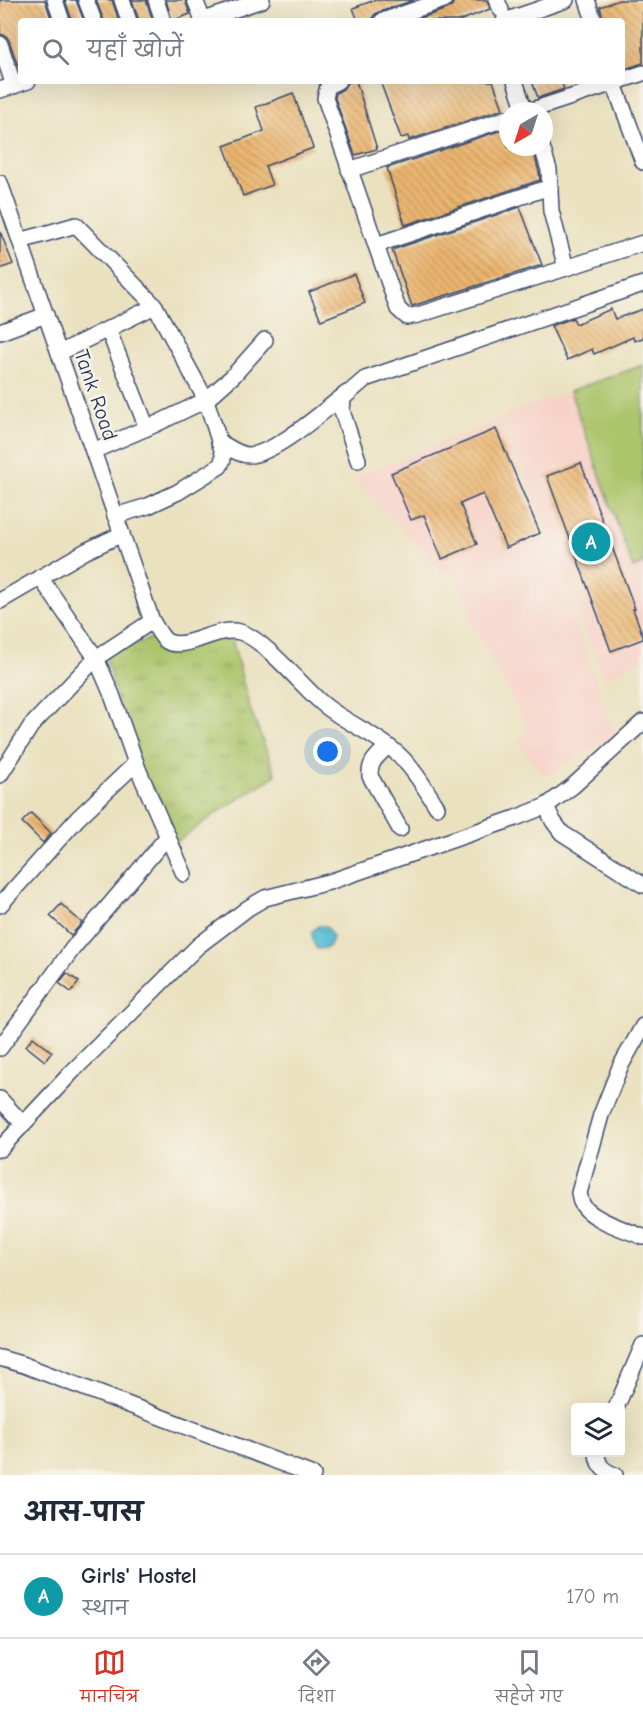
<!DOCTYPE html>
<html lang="hi">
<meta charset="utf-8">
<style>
:root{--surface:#fff;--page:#f6f6f7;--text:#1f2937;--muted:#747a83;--line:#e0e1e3;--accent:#d93025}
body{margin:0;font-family:"Comic Neue","Playpen Sans Deva",sans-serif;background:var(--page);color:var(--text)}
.controls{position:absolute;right:18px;bottom:18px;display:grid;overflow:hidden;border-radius:6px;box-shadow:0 6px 24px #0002}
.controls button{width:54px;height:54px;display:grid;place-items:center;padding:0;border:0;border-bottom:2px solid var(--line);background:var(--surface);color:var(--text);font:30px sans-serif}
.compass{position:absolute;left:499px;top:102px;width:54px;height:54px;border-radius:50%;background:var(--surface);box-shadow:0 6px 24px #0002;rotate:219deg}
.you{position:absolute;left:328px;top:752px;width:21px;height:21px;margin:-15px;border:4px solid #fff;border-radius:50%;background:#1a73e8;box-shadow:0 0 0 9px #1a73e833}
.badge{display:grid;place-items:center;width:39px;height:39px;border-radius:50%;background:var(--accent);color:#fff;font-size:20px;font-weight:700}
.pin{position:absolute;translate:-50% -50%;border:3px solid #fff;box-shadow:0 2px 6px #0006}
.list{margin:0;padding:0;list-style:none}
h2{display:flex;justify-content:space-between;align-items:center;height:78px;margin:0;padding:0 24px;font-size:26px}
h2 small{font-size:20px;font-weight:400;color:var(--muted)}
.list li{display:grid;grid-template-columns:39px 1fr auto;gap:18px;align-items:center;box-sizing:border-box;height:84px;padding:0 24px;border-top:2px solid var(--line)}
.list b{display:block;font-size:22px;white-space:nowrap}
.list p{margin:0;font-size:20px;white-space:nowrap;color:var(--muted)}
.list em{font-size:20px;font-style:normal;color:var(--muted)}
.icon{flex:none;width:33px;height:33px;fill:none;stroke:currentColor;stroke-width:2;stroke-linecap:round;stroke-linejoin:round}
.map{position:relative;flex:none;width:643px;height:1475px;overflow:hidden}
.search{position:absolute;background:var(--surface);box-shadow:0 6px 24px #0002;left:18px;right:18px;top:18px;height:66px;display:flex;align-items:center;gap:15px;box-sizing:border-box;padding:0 21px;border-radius:6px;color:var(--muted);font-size:22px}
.sheet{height:162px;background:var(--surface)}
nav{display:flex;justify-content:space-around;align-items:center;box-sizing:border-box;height:84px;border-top:2px solid var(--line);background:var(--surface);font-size:16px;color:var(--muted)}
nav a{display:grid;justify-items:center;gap:3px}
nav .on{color:var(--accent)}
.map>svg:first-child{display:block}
.built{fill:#f7d1c7}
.grass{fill:url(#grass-tufts);stroke:#647a64;stroke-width:1.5}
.garden{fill:#acc46a;stroke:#647a64;stroke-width:1.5}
.water{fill:url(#water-ripples);stroke:#387898;stroke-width:1.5}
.building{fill:url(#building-back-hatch)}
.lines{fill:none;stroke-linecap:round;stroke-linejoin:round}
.minor-casing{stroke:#3a4a6d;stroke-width:18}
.minor{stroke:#fff;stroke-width:15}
.labels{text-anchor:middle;stroke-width:5;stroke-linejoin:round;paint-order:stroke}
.street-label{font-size:21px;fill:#1b2f5e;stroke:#f7f3e8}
</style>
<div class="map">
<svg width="643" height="1475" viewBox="0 0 643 1475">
<defs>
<pattern id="grass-tufts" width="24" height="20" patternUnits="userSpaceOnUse" patternTransform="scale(1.5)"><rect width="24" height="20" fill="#acc46a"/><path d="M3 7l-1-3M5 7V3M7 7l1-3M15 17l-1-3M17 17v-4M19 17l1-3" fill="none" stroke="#8ba05a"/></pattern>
<pattern id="water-ripples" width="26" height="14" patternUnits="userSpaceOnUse" patternTransform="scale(1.5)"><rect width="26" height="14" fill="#56c0d3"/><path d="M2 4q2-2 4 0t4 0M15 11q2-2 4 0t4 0" fill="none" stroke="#469cae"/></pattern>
<pattern id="building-back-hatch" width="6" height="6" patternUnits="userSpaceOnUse" patternTransform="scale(1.5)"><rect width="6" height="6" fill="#ecb66f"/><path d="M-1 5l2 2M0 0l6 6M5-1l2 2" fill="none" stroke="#be945e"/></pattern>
</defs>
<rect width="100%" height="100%" fill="#f7f3e8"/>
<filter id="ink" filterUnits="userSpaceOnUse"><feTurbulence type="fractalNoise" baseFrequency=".0167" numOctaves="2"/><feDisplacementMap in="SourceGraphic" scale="12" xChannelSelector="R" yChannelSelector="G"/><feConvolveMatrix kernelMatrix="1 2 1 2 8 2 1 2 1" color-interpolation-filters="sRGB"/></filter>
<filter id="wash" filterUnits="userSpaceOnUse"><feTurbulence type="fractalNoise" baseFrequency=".008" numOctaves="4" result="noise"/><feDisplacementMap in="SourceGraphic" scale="24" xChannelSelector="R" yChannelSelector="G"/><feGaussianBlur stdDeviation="1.35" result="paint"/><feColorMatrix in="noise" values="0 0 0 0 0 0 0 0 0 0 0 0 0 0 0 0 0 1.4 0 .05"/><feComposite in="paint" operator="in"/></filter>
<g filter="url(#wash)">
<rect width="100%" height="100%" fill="#eae1bf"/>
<!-- built -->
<g class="built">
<path d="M 643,365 L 643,659 L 604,679 L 502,416 Z"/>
<path d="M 501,419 L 616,736 L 546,777 L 516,741 L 528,729 L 471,623 L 470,607 L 453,570 L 443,573 L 353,478 Z"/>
</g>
<!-- grass -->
<path class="grass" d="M 230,631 L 249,706 L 276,775 L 215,814 L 171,846 L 134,764 L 105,654 L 164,634 L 173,645 Z"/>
<!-- garden -->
<path class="garden" d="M 643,365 L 643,564 L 633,568 L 570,391 Z"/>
<!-- water -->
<path class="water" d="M 318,926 L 326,926 L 333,937 L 330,945 L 326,948 L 317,949 L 313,942 L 312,932 Z"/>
<g id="blocks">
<!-- building -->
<g class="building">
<path d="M 0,0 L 45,0 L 52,21 L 21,21 L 21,65 L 18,66 L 9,40 L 6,36 L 0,34 Z"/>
<path d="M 65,0 L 76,0 L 84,21 L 72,21 Z"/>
<path d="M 96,0 L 112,0 L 119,21 L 104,21 Z"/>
<path d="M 132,0 L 146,0 L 153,21 L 139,21 Z"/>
<path d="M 166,0 L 185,0 L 190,14 L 172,21 Z"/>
<path d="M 375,0 L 414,0 L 379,12 L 374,15 L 372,21 L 358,21 L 353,8 Z"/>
<path d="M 454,0 L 487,0 L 490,9 L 459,21 L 412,21 L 447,9 L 452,6 Z"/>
<path d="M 619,0 L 643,0 L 643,63 L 622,70 L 622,21 L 604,21 L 600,7 Z"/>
<path d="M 353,81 L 356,81 L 377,149 L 355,155 L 335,98 L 336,93 L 343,89 L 347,83 Z"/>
<path d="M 380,81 L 493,81 L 503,109 L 409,140 L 408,136 L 401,138 Z"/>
<path d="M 532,81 L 561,81 L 564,89 L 538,98 Z"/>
<path d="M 293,93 L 313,148 L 265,166 L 272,185 L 243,196 L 224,146 L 264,131 L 256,107 Z"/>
<path d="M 508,128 L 508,147 L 532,147 L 539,172 L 540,180 L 405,225 L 387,168 Z"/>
<path d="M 520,207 L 542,265 L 412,306 L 392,250 Z"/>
<path d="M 0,231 L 13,264 L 0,269 Z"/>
<path d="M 354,274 L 365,303 L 321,320 L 309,292 Z"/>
<path d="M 611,309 L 615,319 L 643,309 L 643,338 L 634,341 L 633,337 L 594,354 L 592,349 L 567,360 L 551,326 L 573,318 L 576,324 Z"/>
<path d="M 496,429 L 540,533 L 506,548 L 483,494 L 460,504 L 477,544 L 442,559 L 424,515 L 411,520 L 391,473 Z"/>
<path d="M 581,463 L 635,609 L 633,609 L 643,636 L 643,639 L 611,651 L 547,476 Z"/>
<path d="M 31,813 L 51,833 L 43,843 L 22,822 Z"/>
<path d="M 61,904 L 82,923 L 71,935 L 50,916 Z"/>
<path d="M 67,973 L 79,982 L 71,992 L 59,983 Z"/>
<path d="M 33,1037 L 52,1052 L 45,1061 L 26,1046 Z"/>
</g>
</g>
</g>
<g filter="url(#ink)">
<use href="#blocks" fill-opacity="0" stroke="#3a4a6d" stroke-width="1.5"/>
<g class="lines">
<!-- minor casing -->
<g class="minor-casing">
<g id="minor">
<path d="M 55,0 L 62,21"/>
<path d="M 86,0 L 94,21"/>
<path d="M 122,0 L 129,21"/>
<path d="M 156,0 L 163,21"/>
<path d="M 195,0 L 203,20"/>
<path d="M 497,0 L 501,10"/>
<path d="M 587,0 L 594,21"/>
<path d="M 201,21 L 262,0"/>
<path d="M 382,21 L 444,0"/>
<path d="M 504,21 L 566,0"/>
<path d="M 0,44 L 14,86"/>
<path d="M 622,80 L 643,73"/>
<path d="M 338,81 L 328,86 L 325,98 L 398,309 L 407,317 L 418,315 L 566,268 L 551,211 L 549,170 L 542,147"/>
<path d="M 515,81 L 525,111"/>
<path d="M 613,81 L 643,162"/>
<path d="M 0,90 L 28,81"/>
<path d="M 529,111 L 620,81"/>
<path d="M 349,170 L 508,118"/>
<path d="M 0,183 L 152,621 C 156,627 160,635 165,640 C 182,654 217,625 240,632 C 264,639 302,686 323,704 C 347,724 377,734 399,755 C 415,770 426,790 437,807"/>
<path d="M 20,241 L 76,225 L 155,306 L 206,400 L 223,453 L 223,459 L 220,466 L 178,492 L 148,506 L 115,516"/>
<path d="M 376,245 L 550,187"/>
<path d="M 566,268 L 643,243"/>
<path d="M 108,329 L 147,428"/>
<path d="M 0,332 L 46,315"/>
<path d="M 59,353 L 155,306"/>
<path d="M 219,442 C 228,446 238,455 249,455 C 274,455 326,409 347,393"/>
<path d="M 93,451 L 156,424 L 206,400 L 233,376 L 265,340"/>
<path d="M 358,460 L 342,411 L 343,398 L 365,379 L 643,284"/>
<path d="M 40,577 L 96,658 L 112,695 L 138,769 L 184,874"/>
<path d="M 0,601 L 86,551 L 122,534"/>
<path d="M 388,746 C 378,756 369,761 370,776 L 400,829"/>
<path d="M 0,775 L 31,726 L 96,658 L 152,621"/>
<path d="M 546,806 L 553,821 L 562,833 L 643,885"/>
<path d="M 0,905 L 78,818 L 136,763"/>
<path d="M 643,1026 L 620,1067 L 601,1115 L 579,1193 C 580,1196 580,1199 581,1202 C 588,1219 627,1230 643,1237"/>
<path d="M 0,1048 L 73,948 L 168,836"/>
<path d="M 0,1099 L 23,1124"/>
<path d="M 0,1149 L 72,1072 L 198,946 L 248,908 L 265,898 L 329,882 L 513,819 L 546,806 L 573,786 L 643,722"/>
<path d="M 0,1358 L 24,1365 L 313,1475"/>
<path d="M 616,1408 L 643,1345"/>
<path d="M 597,1452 C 597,1465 603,1471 615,1475"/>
</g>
</g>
<!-- minor -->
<use href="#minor" class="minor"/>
</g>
</g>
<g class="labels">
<!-- street labels -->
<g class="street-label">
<text transform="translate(96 395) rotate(71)" y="7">Tank Road</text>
</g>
</g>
</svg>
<div class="controls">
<button><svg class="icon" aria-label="layers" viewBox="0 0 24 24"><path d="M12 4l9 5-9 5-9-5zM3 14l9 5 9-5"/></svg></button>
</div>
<svg class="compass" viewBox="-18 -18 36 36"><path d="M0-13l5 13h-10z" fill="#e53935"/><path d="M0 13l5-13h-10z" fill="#747a83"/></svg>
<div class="you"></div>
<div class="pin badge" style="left:591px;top:542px;background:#0f9aa8">A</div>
<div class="search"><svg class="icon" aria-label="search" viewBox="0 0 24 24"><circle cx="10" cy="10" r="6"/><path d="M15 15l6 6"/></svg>यहाँ खोजें</div>
</div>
<section class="sheet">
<h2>आस-पास<small></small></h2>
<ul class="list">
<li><span class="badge" style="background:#0f9aa8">A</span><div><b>Girls' Hostel</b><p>स्थान</p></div><em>170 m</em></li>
</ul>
</section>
<nav>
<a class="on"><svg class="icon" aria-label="map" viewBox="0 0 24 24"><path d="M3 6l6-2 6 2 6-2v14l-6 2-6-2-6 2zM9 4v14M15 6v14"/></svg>मानचित्र</a>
<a><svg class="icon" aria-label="directions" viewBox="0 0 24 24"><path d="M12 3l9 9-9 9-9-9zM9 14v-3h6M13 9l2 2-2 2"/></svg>दिशा</a>
<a><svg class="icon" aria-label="saved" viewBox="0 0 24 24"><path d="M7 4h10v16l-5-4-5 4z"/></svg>सहेजे गए</a>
</nav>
